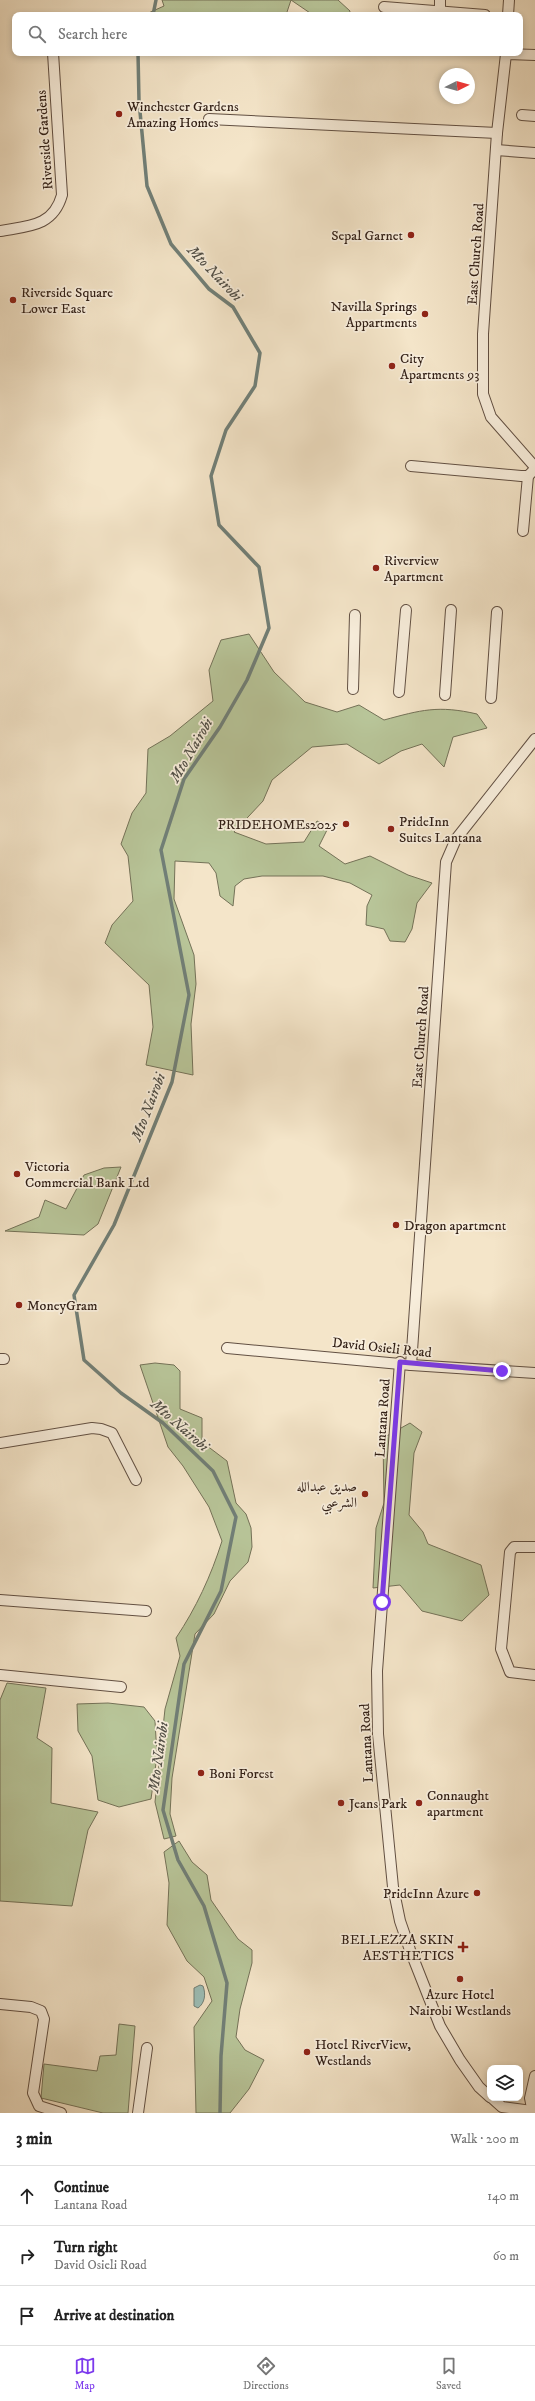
<!DOCTYPE html>
<meta charset="utf-8">
<style>
:root{--surface:#fff;--page:#f6f6f6;--text:#222;--muted:#767676;--line:#e0e0e0;--accent:#7c3aed}
body{margin:0;font-family:"IM FELL DW Pica",Amiri,serif;background:var(--page);color:var(--text)}
.controls{position:absolute;right:12px;bottom:12px;display:grid;overflow:hidden;border-radius:8px;box-shadow:0 2px 6px #0003}
.controls button{width:36px;height:36px;display:grid;place-items:center;padding:0;border:0;border-bottom:1px solid var(--line);background:var(--surface);color:var(--text);font:20px sans-serif}
.compass{position:absolute;left:439px;top:68px;width:36px;height:36px;border-radius:50%;background:var(--surface);box-shadow:0 2px 6px #0003;rotate:85deg}
.stop{position:absolute;width:12px;height:12px;margin:-9px;border:3px solid #7c3aed;border-radius:50%;background:#fff}
.stop.end{background:#7c3aed;border-color:#fff;box-shadow:0 1px 4px #0008}
.list{margin:0;padding:0;list-style:none}
h2{display:flex;justify-content:space-between;align-items:center;height:52px;margin:0;padding:0 16px;font-size:17px}
h2 small{font-size:13px;font-weight:400;color:var(--muted)}
.list li{display:grid;grid-template-columns:26px 1fr auto;gap:12px;align-items:center;box-sizing:border-box;height:60px;padding:0 16px;border-top:1px solid var(--line)}
.list b{display:block;font-size:15px;white-space:nowrap}
.list p{margin:0;font-size:13px;white-space:nowrap;color:var(--muted)}
.list em{font-size:13px;font-style:normal;color:var(--muted)}
.icon{flex:none;width:22px;height:22px;fill:none;stroke:currentColor;stroke-width:2;stroke-linecap:round;stroke-linejoin:round}
.map{position:relative;flex:none;width:535px;height:2113px;overflow:hidden}
.search{position:absolute;background:var(--surface);box-shadow:0 2px 6px #0003;left:12px;right:12px;top:12px;height:44px;display:flex;align-items:center;gap:10px;box-sizing:border-box;padding:0 14px;border-radius:8px;color:var(--muted);font-size:15px}
.sheet{height:232px;background:var(--surface)}
nav{display:flex;justify-content:space-around;align-items:center;box-sizing:border-box;height:56px;border-top:1px solid var(--line);background:var(--surface);font-size:11px;color:var(--muted)}
nav a{display:grid;justify-items:center;gap:2px}
nav .on{color:var(--accent)}
.map>svg:first-child{display:block}
.green{fill:#b8c599;stroke:#747258}
.water{fill:#9cbfb8;stroke:#717f77}
.lines{fill:none;stroke-linecap:round;stroke-linejoin:round}
.stream{stroke:#717f77;stroke-width:3.5}
.street-casing{stroke:#625043;stroke-width:12}
.street{stroke:#f8eedc;stroke-width:10}
.route{stroke:#7c3aed;stroke-width:5}
.poi-dot{fill:#8f2418;stroke:#f8eedc;stroke-width:1.5}
.labels{text-anchor:middle;stroke-width:3.5;stroke-linejoin:round;paint-order:stroke}
.poi-label{font-size:14px;fill:#311f16;stroke:#f8eedc;text-anchor:start}
.street-label{font-size:14px;fill:#311f16;stroke:#f8eedc}
.water-label{font-size:15px;font-style:italic;fill:#514f47;stroke:#f8eedc}
</style>
<div class="map">
<svg width="535" height="2113" viewBox="0 0 535 2113">
<rect width="100%" height="100%" fill="#f4e5c9"/>
<filter id="stains"><feTurbulence type="fractalNoise" baseFrequency=".005" numOctaves="4"/><feColorMatrix values="0 0 0 0 .2 0 0 0 0 .09 0 0 0 0 .02 0 0 0 .5 -.17"/></filter>
<radialGradient id="worn" r=".72"><stop offset=".6" stop-color="#630" stop-opacity="0"/><stop offset="1" stop-color="#630" stop-opacity=".3"/></radialGradient>
<!-- green -->
<g class="green">
<path d="M 162,0 L 338,0 L 350,11 L 349,15 L 313,15 L 291,0 L 286,15 L 144,15 L 164,6 Z"/>
<path d="M 249,634 L 274,672 L 305,702 L 337,712 L 359,705 L 384,720 C 421,710 438,705 477,714 L 487,728 L 453,737 L 444,767 L 422,744 L 401,751 L 379,764 L 347,744 L 312,747 L 272,780 L 263,801 L 234,832 L 266,844 L 304,842 L 317,821 L 329,826 L 319,846 L 345,864 L 370,856 L 408,875 L 432,883 L 417,903 L 412,929 L 405,942 L 390,941 L 384,929 L 366,925 L 367,906 L 372,895 L 350,883 L 323,876 L 262,876 L 244,879 L 235,886 L 233,906 L 220,896 L 216,873 L 209,863 L 175,861 L 174,899 L 194,955 L 196,984 L 191,1024 L 193,1075 L 146,1065 L 153,1027 L 149,985 L 105,943 L 112,925 L 133,901 L 128,856 L 121,844 L 132,813 L 146,793 L 148,749 L 170,736 L 213,701 L 209,670 L 221,640 Z"/>
<path d="M 121,1167 L 98,1224 L 84,1235 L 5,1231 L 39,1217 L 45,1200 L 66,1209 L 84,1175 L 104,1168 Z"/>
<path d="M 155,1363 L 174,1365 L 180,1371 L 180,1409 L 202,1418 L 202,1442 L 227,1461 L 236,1503 L 246,1514 L 251,1528 L 252,1547 L 248,1562 L 230,1581 L 214,1614 L 195,1634 L 172,1778 L 170,1814 L 176,1836 L 164,1839 L 155,1802 L 165,1709 L 180,1656 L 176,1638 C 196,1608 211,1576 222,1541 L 209,1507 L 183,1466 L 168,1447 L 140,1365 Z"/>
<path d="M 410,1423 L 422,1432 L 414,1453 L 409,1515 L 423,1532 L 428,1544 L 481,1565 L 489,1595 L 462,1621 L 422,1611 L 400,1585 L 373,1588 L 376,1528 L 384,1503 L 383,1438 Z"/>
<path d="M 7,1683 L 46,1688 L 37,1738 L 52,1748 L 51,1803 L 98,1812 L 88,1830 L 72,1906 L 0,1901 L 0,1700 Z"/>
<path d="M 108,1703 L 144,1707 L 155,1721 L 157,1756 L 151,1799 L 119,1807 L 98,1800 L 92,1756 L 78,1731 L 77,1704 Z"/>
<path d="M 179,1841 L 192,1862 L 207,1875 L 211,1900 L 238,1939 L 252,1950 L 252,1963 L 240,2009 L 236,2037 L 245,2050 L 264,2060 L 249,2089 L 230,2113 L 196,2113 L 194,2027 L 212,2001 L 204,1977 L 187,1961 L 167,1925 L 169,1883 L 164,1852 Z"/>
<path d="M 119,2024 L 135,2026 L 128,2113 L 103,2113 L 41,2098 L 44,2064 L 97,2071 L 100,2056 L 116,2055 Z"/>
</g>
<!-- water -->
<path class="water" d="M 200,1985 L 203,1986 C 206,1994 205,2003 198,2008 L 194,2006 L 194,1988 Z"/>
<g class="lines">
<!-- stream -->
<g class="stream">
<path d="M 153,15 L 156,0"/>
<path d="M 138,53 L 139,101 L 147,186 L 171,244 L 209,289 L 233,307 L 260,353 L 255,386 L 226,430 L 211,476 L 219,525 L 259,567 L 269,628 L 247,680 L 220,727 L 184,779 L 161,850 L 189,995 L 172,1082 L 114,1225 L 74,1295 L 84,1360 L 121,1393 L 163,1423 L 213,1471 L 236,1517 L 221,1591 L 184,1664 L 163,1810 L 178,1860 L 204,1906 L 227,1983 L 221,2056 L 220,2113"/>
</g>
<!-- street casing -->
<g class="street-casing">
<g id="street">
<path d="M 384,7 L 485,15"/>
<path d="M 440,11 L 440,0"/>
<path d="M 508,15 L 509,0"/>
<path d="M 535,55 L 506,54 L 497,133 L 483,334 L 483,394 L 491,417 L 535,467"/>
<path d="M 522,115 L 535,116"/>
<path d="M 209,119 L 497,133"/>
<path d="M 496,150 L 535,153"/>
<path d="M 0,231 C 28,226 53,227 62,195 L 53,53"/>
<path d="M 411,466 L 521,476 L 528,476 L 535,469"/>
<path d="M 523,531 L 528,476"/>
<path d="M 353,689 L 355,615"/>
<path d="M 399,692 L 406,610"/>
<path d="M 445,695 L 451,610"/>
<path d="M 491,698 L 497,612"/>
<path d="M 227,1348 L 411,1365 L 535,1373"/>
<path d="M 0,1359 L 4,1359"/>
<path d="M 400,1362 L 377,1671 L 378,1734 L 393,1887 L 400,1921 L 410,1950 L 440,2026 L 460,2060 L 479,2087 L 490,2097"/>
<path d="M 411,1365 L 446,862 L 456,839 L 535,739"/>
<path d="M 0,1443 L 92,1428 L 101,1429 L 112,1433 L 136,1480"/>
<path d="M 535,1547 L 514,1547 L 510,1552 L 501,1649 L 510,1672 L 535,1675"/>
<path d="M 0,1600 L 146,1611"/>
<path d="M 0,1675 L 121,1687"/>
<path d="M 0,2004 L 31,2007 L 41,2011 L 44,2019 L 33,2093 L 39,2106 L 61,2113"/>
<path d="M 492,2098 L 502,2107 L 532,2111"/>
<path d="M 138,2113 L 147,2048"/>
<path d="M 533,2113 L 530,2098 L 535,2076"/>
</g>
</g>
<!-- street -->
<use href="#street" class="street"/>
</g>
<g class="lines">
<!-- route -->
<path class="route" d="M 382,1602 L 400,1362 L 502,1371"/>
</g>
<!-- markers -->
<g class="poi-dot">
<circle cx="119" cy="114" r="4"/>
<circle cx="411" cy="235" r="4"/>
<circle cx="13" cy="300" r="4"/>
<circle cx="425" cy="314" r="4"/>
<circle cx="392" cy="366" r="4"/>
<circle cx="376" cy="568" r="4"/>
<circle cx="346" cy="824" r="4"/>
<circle cx="391" cy="829" r="4"/>
<circle cx="17" cy="1174" r="4"/>
<circle cx="396" cy="1225" r="4"/>
<circle cx="19" cy="1305" r="4"/>
<circle cx="365" cy="1494" r="4"/>
<circle cx="201" cy="1773" r="4"/>
<circle cx="341" cy="1803" r="4"/>
<circle cx="419" cy="1803" r="4"/>
<circle cx="477" cy="1893" r="4"/>
<path d="M461 1941h4v4h4v4h-4v4h-4v-4h-4v-4h4z"/>
<circle cx="460" cy="1979" r="4"/>
<circle cx="307" cy="2052" r="4"/>
</g>
<g class="labels">
<!-- poi labels -->
<g class="poi-label">
<text x="127" y="111">Winchester Gardens<tspan x="127" dy="16">Amazing Homes</tspan></text>
<text x="403" y="240" text-anchor="end">Sepal Garnet</text>
<text x="21" y="297">Riverside Square<tspan x="21" dy="16">Lower East</tspan></text>
<text x="417" y="311" text-anchor="end">Navilla Springs<tspan x="417" dy="16">Appartments</tspan></text>
<text x="400" y="363">City<tspan x="400" dy="16">Apartments 93</tspan></text>
<text x="384" y="565">Riverview<tspan x="384" dy="16">Apartment</tspan></text>
<text x="399" y="826">PrideInn<tspan x="399" dy="16">Suites Lantana</tspan></text>
<text x="338" y="829" text-anchor="end">PRIDEHOMEs2025</text>
<text x="25" y="1171">Victoria<tspan x="25" dy="16">Commercial Bank Ltd</tspan></text>
<text x="404" y="1230">Dragon apartment</text>
<text x="27" y="1310">MoneyGram</text>
<text x="357" y="1491" text-anchor="end">صديق عبدالله<tspan x="357" dy="16">الشرعبي</tspan></text>
<text x="209" y="1778">Boni Forest</text>
<text x="427" y="1800">Connaught<tspan x="427" dy="16">apartment</tspan></text>
<text x="349" y="1808">Jeans Park</text>
<text x="469" y="1898" text-anchor="end">PrideInn Azure</text>
<text x="454" y="1944" text-anchor="end">BELLEZZA SKIN<tspan x="454" dy="16">AESTHETICS</tspan></text>
<text x="460" y="1999" text-anchor="middle">Azure Hotel<tspan x="460" dy="16">Nairobi Westlands</tspan></text>
<text x="315" y="2049">Hotel RiverView,<tspan x="315" dy="16">Westlands</tspan></text>
</g>
<!-- street labels -->
<g class="street-label">
<text transform="translate(44 140) rotate(-94)" y="5">Riverside Gardens</text>
<text transform="translate(475 254) rotate(-86)" y="5">East Church Road</text>
<text transform="translate(420 1037) rotate(-86)" y="5">East Church Road</text>
<text transform="translate(382 1347) rotate(6)" y="5">David Osieli Road</text>
<text transform="translate(382 1418) rotate(-86)" y="5">Lantana Road</text>
<text transform="translate(366 1743) rotate(-93)" y="5">Lantana Road</text>
</g>
<!-- water labels -->
<g class="water-label">
<text transform="translate(215 273) rotate(46)" y="5">Mto Nairobi</text>
<text transform="translate(191 750) rotate(-60)" y="5">Mto Nairobi</text>
<text transform="translate(148 1107) rotate(-69)" y="5">Mto Nairobi</text>
<text transform="translate(180 1425) rotate(41)" y="5">Mto Nairobi</text>
<text transform="translate(158 1757) rotate(-82)" y="5">Mto Nairobi</text>
</g>
</g>
<rect width="100%" height="100%" filter="url(#stains)"/>
<rect width="100%" height="100%" fill="url(#worn)"/>
</svg>
<div class="controls">
<button><svg class="icon" aria-label="layers" viewBox="0 0 24 24"><path d="M12 4l9 5-9 5-9-5zM3 14l9 5 9-5"/></svg></button>
</div>
<svg class="compass" viewBox="-18 -18 36 36"><path d="M0-13l5 13h-10z" fill="#e53935"/><path d="M0 13l5-13h-10z" fill="#767676"/></svg>
<div class="stop" style="left:382px;top:1602px"></div>
<div class="stop end" style="left:502px;top:1371px"></div>
<div class="search"><svg class="icon" aria-label="search" viewBox="0 0 24 24"><circle cx="10" cy="10" r="6"/><path d="M15 15l6 6"/></svg>Search here</div>
</div>
<section class="sheet">
<h2>3 min<small>Walk · 200 m</small></h2>
<ul class="list">
<li><svg class="icon" aria-label="ahead" viewBox="0 0 24 24"><path d="M12 20V5M6 11l6-6 6 6"/></svg><div><b>Continue</b><p>Lantana Road</p></div><em>140 m</em></li>
<li><svg class="icon" aria-label="right" viewBox="0 0 24 24"><path d="M7 20v-9h11M14 6l5 5-5 5"/></svg><div><b>Turn right</b><p>David Osieli Road</p></div><em>60 m</em></li>
<li><svg class="icon" aria-label="arrive" viewBox="0 0 24 24"><path d="M6 21V4h12l-3 4 3 4H6"/></svg><div><b>Arrive at destination</b></div></li>
</ul>
</section>
<nav>
<a class="on"><svg class="icon" aria-label="map" viewBox="0 0 24 24"><path d="M3 6l6-2 6 2 6-2v14l-6 2-6-2-6 2zM9 4v14M15 6v14"/></svg>Map</a>
<a><svg class="icon" aria-label="directions" viewBox="0 0 24 24"><path d="M12 3l9 9-9 9-9-9zM9 14v-3h6M13 9l2 2-2 2"/></svg>Directions</a>
<a><svg class="icon" aria-label="saved" viewBox="0 0 24 24"><path d="M7 4h10v16l-5-4-5 4z"/></svg>Saved</a>
</nav>
